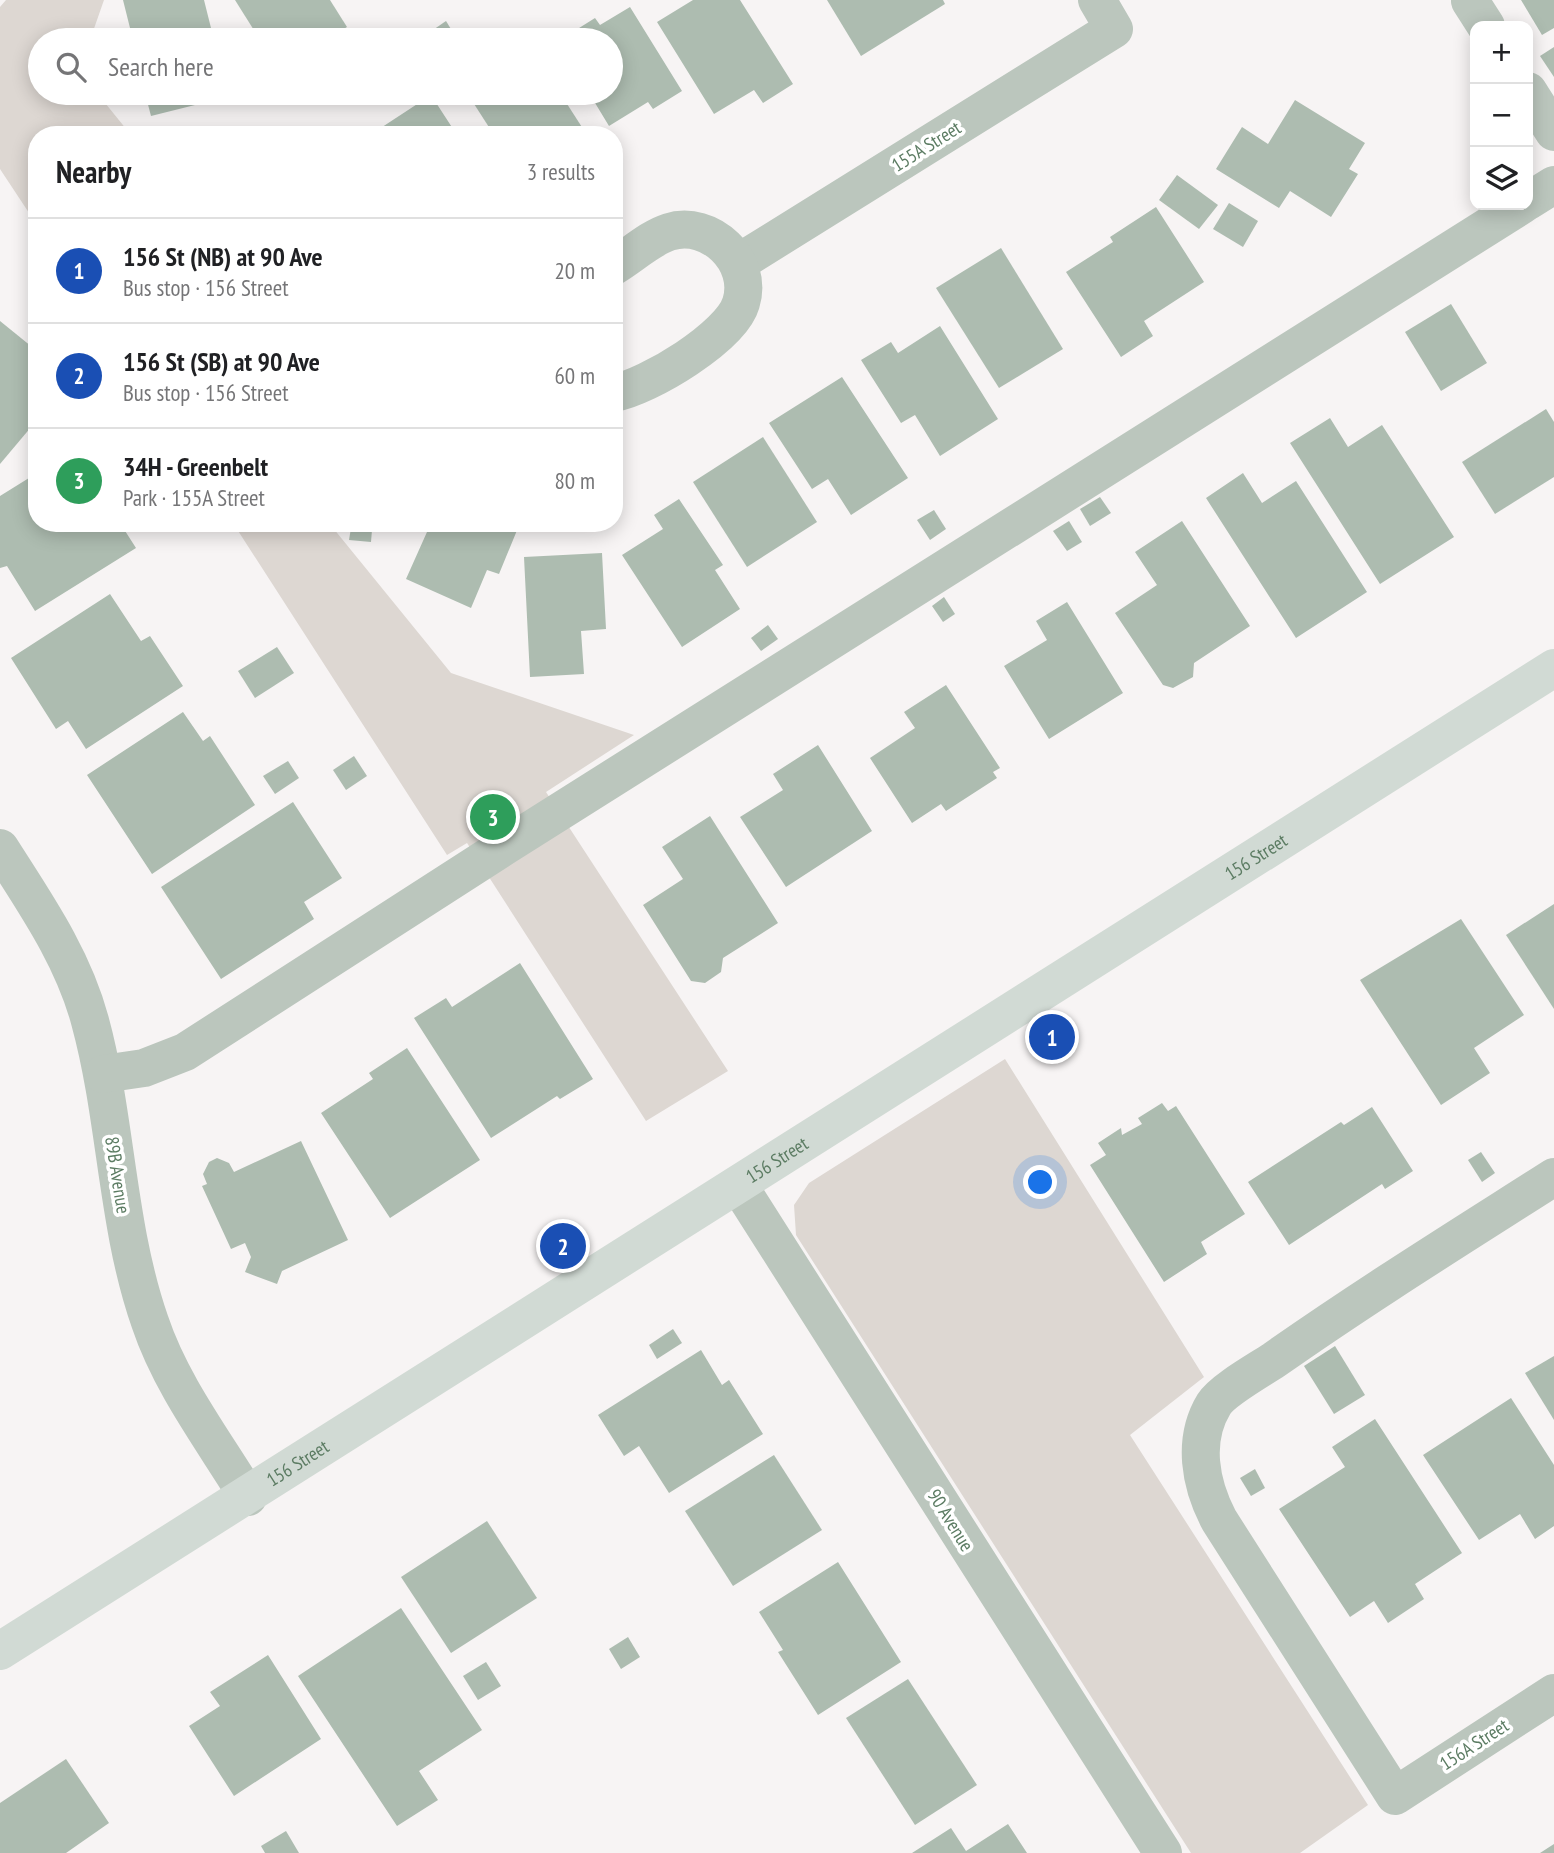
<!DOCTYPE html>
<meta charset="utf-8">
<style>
:root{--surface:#fff;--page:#f2f2f2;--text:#202124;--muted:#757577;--line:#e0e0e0;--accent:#0b8043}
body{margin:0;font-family:"PT Sans Narrow",sans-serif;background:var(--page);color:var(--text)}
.controls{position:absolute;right:21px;top:21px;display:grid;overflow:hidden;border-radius:14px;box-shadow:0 4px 18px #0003}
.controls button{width:63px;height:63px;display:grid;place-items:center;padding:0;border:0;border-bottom:2px solid var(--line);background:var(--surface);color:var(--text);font:35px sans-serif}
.you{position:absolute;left:1041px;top:1183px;width:24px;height:24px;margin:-18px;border:5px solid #fff;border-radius:50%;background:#1a73e8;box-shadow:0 0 0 10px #1a73e833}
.badge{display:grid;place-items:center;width:46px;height:46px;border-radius:50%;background:var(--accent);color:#fff;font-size:23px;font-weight:700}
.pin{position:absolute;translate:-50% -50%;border:4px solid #fff;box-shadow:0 2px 7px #0006}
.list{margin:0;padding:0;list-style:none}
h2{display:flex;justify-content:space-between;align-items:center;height:91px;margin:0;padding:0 28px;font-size:30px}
h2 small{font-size:23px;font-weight:400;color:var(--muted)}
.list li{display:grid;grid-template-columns:46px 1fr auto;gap:21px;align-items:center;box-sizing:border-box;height:105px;padding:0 28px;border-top:2px solid var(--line)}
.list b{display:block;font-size:26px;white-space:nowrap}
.list p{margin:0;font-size:23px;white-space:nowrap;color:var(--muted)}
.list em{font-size:23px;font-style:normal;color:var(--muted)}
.icon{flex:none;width:38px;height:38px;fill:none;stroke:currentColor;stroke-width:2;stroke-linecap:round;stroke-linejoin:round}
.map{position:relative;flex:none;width:1554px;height:1853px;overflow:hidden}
.search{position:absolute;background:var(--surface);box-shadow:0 4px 18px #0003;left:28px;top:28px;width:595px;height:77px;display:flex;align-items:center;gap:18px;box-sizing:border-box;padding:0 24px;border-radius:38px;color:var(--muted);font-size:26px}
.panel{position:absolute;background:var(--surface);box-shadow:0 4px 18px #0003;left:28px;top:126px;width:595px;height:406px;border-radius:28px}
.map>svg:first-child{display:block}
.green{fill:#ddd7d2}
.building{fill:#adbcb0}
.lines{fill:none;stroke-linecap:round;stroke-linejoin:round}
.minor{stroke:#bbc6bd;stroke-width:38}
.major{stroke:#d1dad4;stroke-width:38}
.labels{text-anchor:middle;stroke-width:7;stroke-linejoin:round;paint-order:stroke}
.street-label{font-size:19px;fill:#5c7c63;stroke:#fff}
</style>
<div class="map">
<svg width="1554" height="1853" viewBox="0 0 1554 1853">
<rect width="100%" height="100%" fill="#f7f4f4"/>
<!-- green -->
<g class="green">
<path d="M 6,0 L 104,0 L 90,40 L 40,40 L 40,93 L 97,93 L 131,135 L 37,135 L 37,225 L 0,169 L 0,7 Z"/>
<path d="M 233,523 L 329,523 L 451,673 L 634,735 L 546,792 L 728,1071 L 646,1121 L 467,843 L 447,855 Z"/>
<path d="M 1005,1059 L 1204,1377 L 1130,1435 L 1368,1805 L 1300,1853 L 1191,1853 L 796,1235 L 794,1205 L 809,1183 Z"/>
</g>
<!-- building -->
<g class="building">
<path d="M 123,0 L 204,0 L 214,40 L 133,40 Z"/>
<path d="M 235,0 L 330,0 L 347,27 L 326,40 L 260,40 Z"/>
<path d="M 693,0 L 740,0 L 793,84 L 763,103 L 754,90 L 714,114 L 657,22 Z"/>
<path d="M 827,0 L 943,0 L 945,4 L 861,56 Z"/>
<path d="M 1521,0 L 1554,0 L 1554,28 L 1542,35 Z"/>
<path d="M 630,7 L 682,91 L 653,109 L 648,102 L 609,126 L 589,93 L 611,93 L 611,40 L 560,40 L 595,18 L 600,25 Z"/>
<path d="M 446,21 L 454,34 L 444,40 L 435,40 L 430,32 Z"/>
<path d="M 387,32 L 392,40 L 375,40 Z"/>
<path d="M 1554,47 L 1554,77 L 1540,56 Z"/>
<path d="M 145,93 L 226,93 L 227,97 L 151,116 Z"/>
<path d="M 467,93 L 560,93 L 587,135 L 494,135 Z"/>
<path d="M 431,95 L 457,135 L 467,128 L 471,135 L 370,135 Z"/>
<path d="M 1295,100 L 1365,143 L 1349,169 L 1358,174 L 1331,217 L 1290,191 L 1279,208 L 1216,169 L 1242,127 L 1268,144 Z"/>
<path d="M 1177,175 L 1218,205 L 1199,229 L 1159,200 Z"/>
<path d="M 1229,203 L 1258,221 L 1243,247 L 1213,229 Z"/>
<path d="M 1156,207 L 1204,282 L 1144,321 L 1153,336 L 1121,357 L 1066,272 L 1113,242 L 1110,237 Z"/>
<path d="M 1001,248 L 1063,349 L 999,388 L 936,288 Z"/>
<path d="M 1451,304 L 1487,363 L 1441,391 L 1405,332 Z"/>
<path d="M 0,321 L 37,351 L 37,420 L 0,464 Z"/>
<path d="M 940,326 L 998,419 L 940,456 L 915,415 L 901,423 L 861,360 L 891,342 L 898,353 Z"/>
<path d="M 842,377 L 908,478 L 851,515 L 828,479 L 812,489 L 769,423 Z"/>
<path d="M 1546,409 L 1554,422 L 1554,477 L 1495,514 L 1462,462 Z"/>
<path d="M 1330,418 L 1348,447 L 1382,425 L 1454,537 L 1380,584 L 1290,443 Z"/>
<path d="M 763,437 L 817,522 L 747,567 L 693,482 Z"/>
<path d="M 37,473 L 37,523 L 120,523 L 136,548 L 35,611 L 7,566 L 0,568 L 0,496 Z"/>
<path d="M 1243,473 L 1262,503 L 1296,481 L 1367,592 L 1296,638 L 1206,498 Z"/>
<path d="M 1100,497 L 1111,513 L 1090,526 L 1080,509 Z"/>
<path d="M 679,499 L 723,565 L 715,570 L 740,609 L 682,647 L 622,555 L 663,529 L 654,515 Z"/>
<path d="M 934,510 L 946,529 L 930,540 L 917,520 Z"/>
<path d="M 1069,521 L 1082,542 L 1067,551 L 1053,531 Z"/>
<path d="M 1182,521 L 1250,626 L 1194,663 L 1193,677 L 1173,688 L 1163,685 L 1115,613 L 1157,585 L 1135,552 Z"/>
<path d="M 431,523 L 520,523 L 499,574 L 487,570 L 471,608 L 406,579 Z"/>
<path d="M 351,528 L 372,530 L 371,542 L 349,540 Z"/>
<path d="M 602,553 L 606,629 L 581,631 L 584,674 L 530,677 L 524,557 Z"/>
<path d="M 110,594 L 141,641 L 150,636 L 183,686 L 86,749 L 68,721 L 56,729 L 11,658 Z"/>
<path d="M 944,597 L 955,614 L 943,622 L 932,606 Z"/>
<path d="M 1067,602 L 1123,693 L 1049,739 L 1004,666 L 1047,640 L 1036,621 Z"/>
<path d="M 768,625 L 778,639 L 761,651 L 751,638 Z"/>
<path d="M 277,647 L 294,673 L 255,698 L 238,671 Z"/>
<path d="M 946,685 L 1000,768 L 993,772 L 997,778 L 946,811 L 941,804 L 912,823 L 870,758 L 915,728 L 904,712 Z"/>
<path d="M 183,712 L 203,741 L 210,736 L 255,805 L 152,874 L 87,775 Z"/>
<path d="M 818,745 L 872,831 L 786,887 L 740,817 L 783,790 L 773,774 Z"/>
<path d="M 354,756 L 367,776 L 346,790 L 333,770 Z"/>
<path d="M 288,761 L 299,778 L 275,794 L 263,776 Z"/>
<path d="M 293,802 L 342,878 L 304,902 L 314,919 L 221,979 L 161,887 Z"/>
<path d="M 710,816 L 778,923 L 723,958 L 721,972 L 705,983 L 691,981 L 643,905 L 683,879 L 662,847 Z"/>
<path d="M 1554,904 L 1554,1009 L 1506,935 Z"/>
<path d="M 1461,919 L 1524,1015 L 1474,1048 L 1490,1073 L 1441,1105 L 1360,980 Z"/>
<path d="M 520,963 L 593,1079 L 560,1099 L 557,1096 L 491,1138 L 414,1018 L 446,998 L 452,1007 Z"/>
<path d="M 407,1048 L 480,1160 L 390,1218 L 321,1113 L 373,1079 L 369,1073 Z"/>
<path d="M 1162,1103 L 1168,1111 L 1176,1106 L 1245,1214 L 1201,1242 L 1207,1254 L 1164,1282 L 1090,1165 L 1106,1155 L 1098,1143 L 1121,1128 L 1122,1135 L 1142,1124 L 1138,1118 Z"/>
<path d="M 1372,1107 L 1413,1171 L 1385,1189 L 1382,1184 L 1289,1245 L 1248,1182 L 1341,1122 L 1344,1125 Z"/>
<path d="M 301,1141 L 348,1240 L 282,1271 L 277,1284 L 245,1272 L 251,1257 L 245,1243 L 231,1249 L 202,1186 L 207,1184 L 203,1174 L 209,1162 L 217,1158 L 229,1163 L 234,1172 Z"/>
<path d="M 1481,1152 L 1495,1173 L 1482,1182 L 1468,1160 Z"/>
<path d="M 673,1329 L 682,1343 L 657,1359 L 649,1345 Z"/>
<path d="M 1335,1346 L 1365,1395 L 1334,1414 L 1304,1366 Z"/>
<path d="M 701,1350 L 722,1385 L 729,1380 L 763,1434 L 669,1493 L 639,1446 L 624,1456 L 598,1415 Z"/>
<path d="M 1554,1356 L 1554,1420 L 1525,1373 Z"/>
<path d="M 1511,1398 L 1554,1465 L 1554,1526 L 1535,1539 L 1520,1514 L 1479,1540 L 1423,1455 Z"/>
<path d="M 1375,1419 L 1462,1553 L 1415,1584 L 1424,1599 L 1388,1623 L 1374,1601 L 1350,1617 L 1279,1509 L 1345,1467 L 1332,1447 Z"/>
<path d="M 774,1455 L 822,1530 L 733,1586 L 685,1511 Z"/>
<path d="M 1255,1469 L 1265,1488 L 1251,1496 L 1240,1478 Z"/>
<path d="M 487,1521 L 537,1598 L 451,1653 L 401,1577 Z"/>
<path d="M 838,1562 L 901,1662 L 818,1715 L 778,1652 L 783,1650 L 759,1612 Z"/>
<path d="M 401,1608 L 482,1730 L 419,1771 L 438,1800 L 397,1826 L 298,1676 Z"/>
<path d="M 628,1637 L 640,1657 L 621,1669 L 609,1649 Z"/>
<path d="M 268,1655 L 321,1739 L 234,1796 L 189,1726 L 220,1706 L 210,1692 Z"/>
<path d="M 486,1662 L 501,1686 L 478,1700 L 463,1676 Z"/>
<path d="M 908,1679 L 977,1785 L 915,1825 L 846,1718 Z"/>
<path d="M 66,1759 L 109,1823 L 66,1853 L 0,1853 L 0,1803 Z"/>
<path d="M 1008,1824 L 1027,1853 L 912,1853 L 951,1828 L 966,1851 Z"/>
<path d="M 286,1831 L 299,1853 L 265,1853 L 261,1846 Z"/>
<path d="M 1554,1844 L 1554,1853 L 1540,1853 Z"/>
</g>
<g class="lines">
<!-- minor -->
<g class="minor">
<path d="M 1470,1 L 1486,26"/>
<path d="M 1528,91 L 1554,132"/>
<path d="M 1528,201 L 1554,185"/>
<path d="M 738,263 L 1114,29 L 1097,0"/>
<path d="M 614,266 C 631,256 650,238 669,232 C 710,219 754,261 741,303 C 731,337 648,387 614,393"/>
<path d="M 0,848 C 35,903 73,957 90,1021 C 117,1120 116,1225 150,1322 C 171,1385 214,1441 248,1497"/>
<path d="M 103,1074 L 144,1068 L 185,1052 L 505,846 L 1522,205"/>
<path d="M 1554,1177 C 1460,1237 1365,1296 1274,1360 C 1259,1370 1223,1390 1214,1404 C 1192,1440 1200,1484 1219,1520 L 1395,1796 L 1554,1693"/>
<path d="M 739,1186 L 1163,1853"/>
</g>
<!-- major -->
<path class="major" id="s1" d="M 0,1651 L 1554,668"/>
</g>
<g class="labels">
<!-- street labels -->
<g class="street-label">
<text transform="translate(926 146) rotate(-32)" y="7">155A Street</text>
<text dy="7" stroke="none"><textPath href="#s1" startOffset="1486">156 Street</textPath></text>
<text dy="7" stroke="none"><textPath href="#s1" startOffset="919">156 Street</textPath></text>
<text transform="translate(118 1175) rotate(81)" y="7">89B Avenue</text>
<text dy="7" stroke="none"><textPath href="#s1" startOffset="352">156 Street</textPath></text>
<text transform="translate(951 1520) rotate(58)" y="7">90 Avenue</text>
<text transform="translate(1474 1744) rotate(-33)" y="7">156A Street</text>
</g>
</g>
</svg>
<div class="controls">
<button>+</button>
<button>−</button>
<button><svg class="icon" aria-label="layers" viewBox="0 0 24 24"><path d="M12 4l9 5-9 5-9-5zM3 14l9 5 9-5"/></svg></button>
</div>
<div class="you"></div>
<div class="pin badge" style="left:1052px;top:1037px;background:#1a4fb4">1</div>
<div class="pin badge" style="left:563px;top:1246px;background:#1a4fb4">2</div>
<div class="pin badge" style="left:493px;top:817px;background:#2e9e5b">3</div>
<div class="search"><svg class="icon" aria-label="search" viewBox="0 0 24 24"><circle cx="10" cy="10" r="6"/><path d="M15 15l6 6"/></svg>Search here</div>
<section class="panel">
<h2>Nearby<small>3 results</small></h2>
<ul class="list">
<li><span class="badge" style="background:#1a4fb4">1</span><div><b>156 St (NB) at 90 Ave</b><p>Bus stop · 156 Street</p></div><em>20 m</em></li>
<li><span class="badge" style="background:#1a4fb4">2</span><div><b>156 St (SB) at 90 Ave</b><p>Bus stop · 156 Street</p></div><em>60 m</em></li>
<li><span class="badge" style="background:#2e9e5b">3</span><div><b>34H - Greenbelt</b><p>Park · 155A Street</p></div><em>80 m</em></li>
</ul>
</section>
</div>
